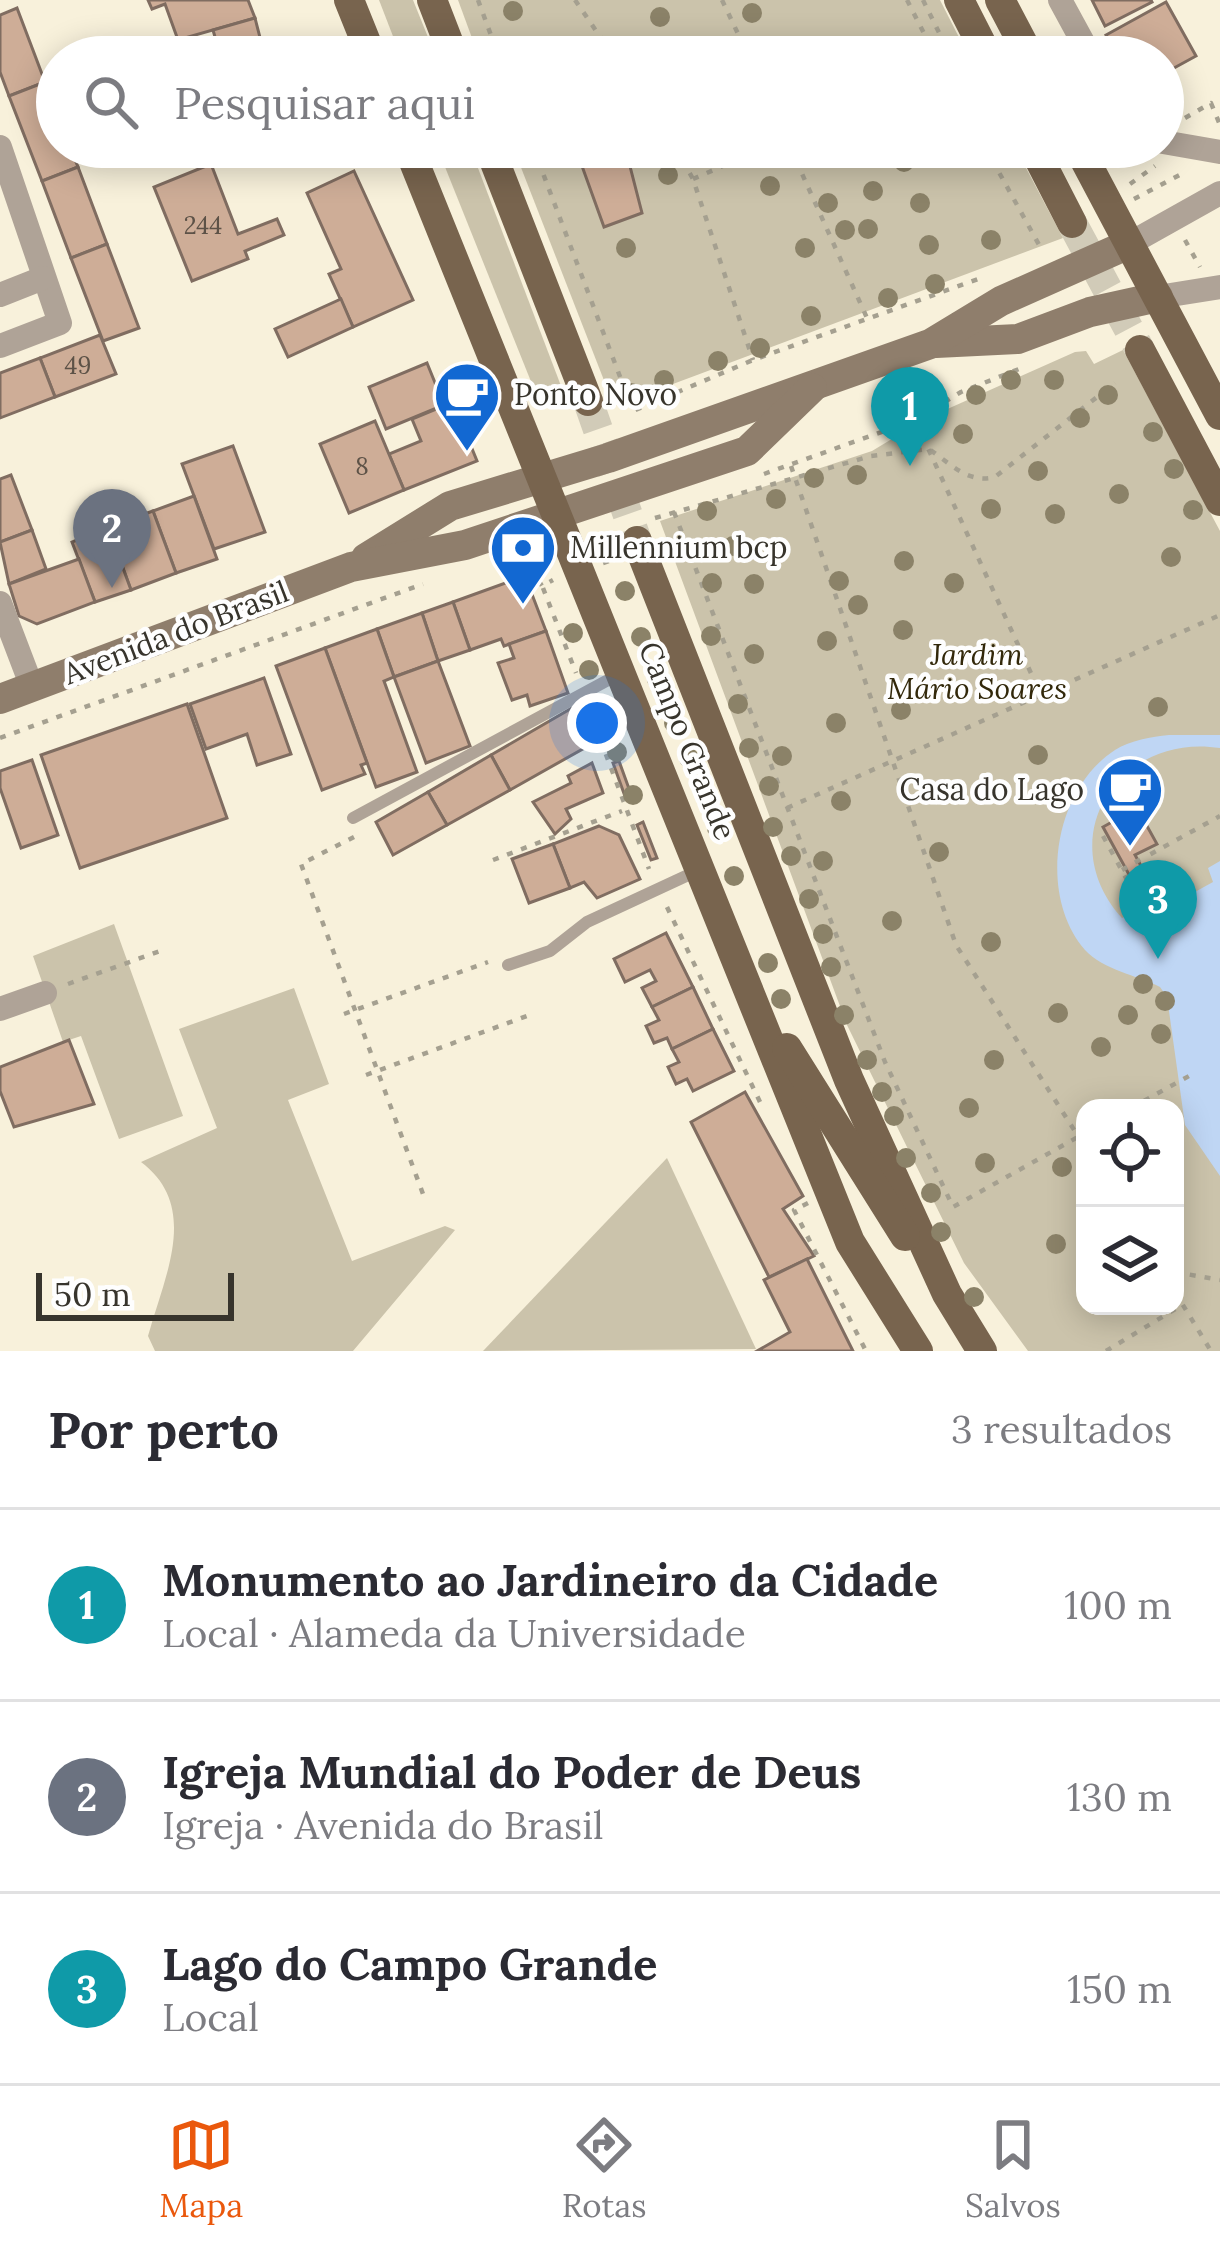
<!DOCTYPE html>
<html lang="pt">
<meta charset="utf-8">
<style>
:root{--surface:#fff;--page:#f7f7f7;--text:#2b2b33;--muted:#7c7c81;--line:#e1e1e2;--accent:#ea580c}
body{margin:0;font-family:Lora,serif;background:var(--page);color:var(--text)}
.controls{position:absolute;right:36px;bottom:36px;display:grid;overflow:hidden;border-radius:24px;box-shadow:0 6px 30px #0003}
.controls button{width:108px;height:108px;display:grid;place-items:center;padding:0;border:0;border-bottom:3px solid var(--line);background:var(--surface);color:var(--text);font:60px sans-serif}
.scale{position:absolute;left:36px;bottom:30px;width:198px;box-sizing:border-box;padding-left:12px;border:6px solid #37342c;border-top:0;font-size:33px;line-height:42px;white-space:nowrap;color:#37342c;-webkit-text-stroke:9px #fefefe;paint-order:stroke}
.you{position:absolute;left:597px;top:723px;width:42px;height:42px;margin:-30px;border:9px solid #fff;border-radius:50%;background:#1a73e8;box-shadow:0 0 0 18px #1a73e833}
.badge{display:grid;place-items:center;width:78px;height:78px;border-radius:50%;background:var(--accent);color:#fff;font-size:39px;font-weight:700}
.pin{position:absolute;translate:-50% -99px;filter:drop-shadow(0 3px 6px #0008)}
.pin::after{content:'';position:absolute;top:63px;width:42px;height:36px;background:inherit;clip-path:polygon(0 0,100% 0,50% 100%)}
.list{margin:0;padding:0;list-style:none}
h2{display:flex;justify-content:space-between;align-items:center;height:156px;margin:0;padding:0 48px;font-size:51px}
h2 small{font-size:39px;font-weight:400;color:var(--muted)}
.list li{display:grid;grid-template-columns:78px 1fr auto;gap:36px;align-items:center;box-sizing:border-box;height:192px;padding:0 48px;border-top:3px solid var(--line)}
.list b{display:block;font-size:45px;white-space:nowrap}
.list p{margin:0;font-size:39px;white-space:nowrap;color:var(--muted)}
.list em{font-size:39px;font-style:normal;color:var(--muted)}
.icon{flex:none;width:66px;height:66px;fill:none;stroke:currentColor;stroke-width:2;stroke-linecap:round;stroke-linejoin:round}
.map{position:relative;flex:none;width:1220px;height:1351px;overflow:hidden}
.search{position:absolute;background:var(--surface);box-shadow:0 6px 30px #0003;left:36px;right:36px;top:36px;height:132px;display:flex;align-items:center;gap:30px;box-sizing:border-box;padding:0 42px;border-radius:66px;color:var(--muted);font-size:45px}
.sheet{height:732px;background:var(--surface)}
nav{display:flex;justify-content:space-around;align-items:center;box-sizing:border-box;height:168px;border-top:3px solid var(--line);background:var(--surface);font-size:33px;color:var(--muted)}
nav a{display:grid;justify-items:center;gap:6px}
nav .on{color:var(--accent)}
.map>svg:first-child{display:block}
.green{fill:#cbc3ab;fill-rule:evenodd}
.water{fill:#bfd6f4}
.building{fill:#cead97;stroke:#806d61;stroke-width:3}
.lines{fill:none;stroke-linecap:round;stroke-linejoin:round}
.primary-tunnel{stroke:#d1cbb8;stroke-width:30;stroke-dasharray:30 15;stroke-linecap:butt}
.path{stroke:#a5a090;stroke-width:4.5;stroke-dasharray:6 9;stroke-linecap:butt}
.lane{stroke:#afa397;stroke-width:12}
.street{stroke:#afa397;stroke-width:24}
.secondary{stroke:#8f7e6c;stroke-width:30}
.primary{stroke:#78644e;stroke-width:30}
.tree{fill:#8b8268}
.labels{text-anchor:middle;stroke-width:9;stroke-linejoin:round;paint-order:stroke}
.number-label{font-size:24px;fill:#5d5247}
.poi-label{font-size:30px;fill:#37342c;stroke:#fefefe;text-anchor:start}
.street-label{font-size:30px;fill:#37342c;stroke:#fefefe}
.park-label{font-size:30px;font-style:italic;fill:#32280a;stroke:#fefefe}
</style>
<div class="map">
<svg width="1220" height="1351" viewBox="0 0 1220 1351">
<rect width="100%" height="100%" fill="#f8f1db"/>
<!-- green -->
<g class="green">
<path d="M 379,0 L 413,0 L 436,57 L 401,57 Z"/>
<path d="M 458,0 L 940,0 L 969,57 L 479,57 Z"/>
<path d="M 437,147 L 470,147 L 566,399 L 542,409 Z"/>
<path d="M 513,147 L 1015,147 L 1063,238 L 614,406 Z"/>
<path d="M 1123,350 L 1220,531 L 1220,1351 L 1028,1351 L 964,1263 L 847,1025 L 660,521 L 872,451 L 925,419 L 1075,352 L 1086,351 L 1094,364 ZM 1085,1108 L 1175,1108 L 1175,1306 L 1085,1306 Z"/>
<path d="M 114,924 L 183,1116 L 119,1139 L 81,1036 L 63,1042 L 33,956 Z"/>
<path d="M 294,988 L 329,1084 L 288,1100 L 352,1261 L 445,1226 L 455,1230 L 353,1351 L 155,1351 L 148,1336 C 164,1277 201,1207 141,1162 L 217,1128 L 179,1029 Z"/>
<path d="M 667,1158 L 756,1349 L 483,1351 Z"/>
</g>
<!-- water -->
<path class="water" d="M 1169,735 L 1220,735 L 1220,748 C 1119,732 1050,838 1122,918 L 1138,911 L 1144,920 L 1213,882 L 1208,868 L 1220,861 L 1220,1176 L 1185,1125 L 1167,997 L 1160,987 C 1137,975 1103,970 1085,950 C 1037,895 1054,789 1115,750 C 1131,740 1151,737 1169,735 Z"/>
<!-- building -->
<g class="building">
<path d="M 148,0 L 248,0 L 255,18 L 178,40 L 165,4 L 152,9 Z"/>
<path d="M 1092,0 L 1151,0 L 1152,2 L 1105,26 Z"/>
<path d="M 1166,2 L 1196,56 L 1163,74 L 1163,57 L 1118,57 L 1106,35 Z"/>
<path d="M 17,8 L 45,82 L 9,96 L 0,72 L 0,15 Z"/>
<path d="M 255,18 L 265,57 L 187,57 L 186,52 L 217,44 L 213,30 Z"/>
<path d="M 45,82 L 57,112 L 57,147 L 70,147 L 78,167 L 42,181 L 9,96 Z"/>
<path d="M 214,147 L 287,147 L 288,151 L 250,164 L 246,147 L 217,156 Z"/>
<path d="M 599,147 L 625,147 L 642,213 L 604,227 L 578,155 Z"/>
<path d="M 211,164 L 238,234 L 277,219 L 284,235 L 245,251 L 248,259 L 192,281 L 154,187 Z"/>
<path d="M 78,167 L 107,244 L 71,258 L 42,181 Z"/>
<path d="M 354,171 L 413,300 L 353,327 L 329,274 L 341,269 L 307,193 Z"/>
<path d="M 107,244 L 139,328 L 103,341 L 71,258 Z"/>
<path d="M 341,299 L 353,327 L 288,357 L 275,329 Z"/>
<path d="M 100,335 L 116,374 L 55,397 L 40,358 Z"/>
<path d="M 40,358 L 55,397 L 0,418 L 0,373 Z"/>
<path d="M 427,363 L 444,405 L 386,429 L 369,387 Z"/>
<path d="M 453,402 L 477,461 L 404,490 L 389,454 L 421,441 L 412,419 Z"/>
<path d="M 375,421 L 404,490 L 349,513 L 320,444 Z"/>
<path d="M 233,446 L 265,532 L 214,549 L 182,464 Z"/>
<path d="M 11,475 L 32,530 L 0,542 L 0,479 Z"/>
<path d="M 194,496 L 217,559 L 176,573 L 153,511 Z"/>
<path d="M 153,511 L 176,573 L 131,590 L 108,527 Z"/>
<path d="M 108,527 L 131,590 L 95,602 L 72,542 Z"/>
<path d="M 32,530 L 46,569 L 9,584 L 0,542 Z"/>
<path d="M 79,559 L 95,602 L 37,624 L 19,616 L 9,584 Z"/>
<path d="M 525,576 L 546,631 L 504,646 L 501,639 L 470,650 L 453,602 Z"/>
<path d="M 453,602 L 470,650 L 438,661 L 422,613 Z"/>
<path d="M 422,613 L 438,661 L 394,677 L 377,629 Z"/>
<path d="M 377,629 L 394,677 L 384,681 L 417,772 L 376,787 L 325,648 Z"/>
<path d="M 546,631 L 568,693 L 530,706 L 527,695 L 512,700 L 498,663 L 514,658 L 509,644 Z"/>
<path d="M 325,648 L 367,763 L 361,765 L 365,774 L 322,790 L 276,666 Z"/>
<path d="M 438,661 L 470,746 L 426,763 L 394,677 Z"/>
<path d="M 264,678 L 291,754 L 257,765 L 247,734 L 206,749 L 190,704 Z"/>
<path d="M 187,704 L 227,818 L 80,868 L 41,755 Z"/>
<path d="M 572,708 L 588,746 L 510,790 L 491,755 Z"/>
<path d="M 491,755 L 510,790 L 447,825 L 428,792 Z"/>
<path d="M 32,760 L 58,835 L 21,848 L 0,788 L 0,771 Z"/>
<path d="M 619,761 L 632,797 L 626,799 L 613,763 Z"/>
<path d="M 592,763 L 603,793 L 566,809 L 571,819 L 555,834 L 533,802 L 571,783 L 568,776 Z"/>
<path d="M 428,792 L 447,825 L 393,855 L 376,822 Z"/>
<path d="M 1137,808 L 1157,844 L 1135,855 L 1151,884 L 1138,891 L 1103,827 Z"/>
<path d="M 643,822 L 657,858 L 651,860 L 637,825 Z"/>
<path d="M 599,826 L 619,835 L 640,879 L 597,898 L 584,882 L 570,888 L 553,844 Z"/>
<path d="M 553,844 L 570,888 L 529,903 L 512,859 Z"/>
<path d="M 666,933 L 693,987 L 652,1007 L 642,988 L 656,981 L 650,970 L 625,982 L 614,959 Z"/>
<path d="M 693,987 L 713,1029 L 672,1049 L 667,1038 L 654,1043 L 646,1026 L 659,1020 L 652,1007 Z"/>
<path d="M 713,1029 L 734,1071 L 693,1091 L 687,1079 L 676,1084 L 668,1067 L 679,1062 L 672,1049 Z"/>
<path d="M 69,1040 L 94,1104 L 14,1127 L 0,1091 L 0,1067 Z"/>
<path d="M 745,1092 L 803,1196 L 783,1209 L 814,1256 L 769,1277 L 691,1122 Z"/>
<path d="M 807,1259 L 853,1351 L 757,1351 L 790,1332 L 764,1280 Z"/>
</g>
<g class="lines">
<!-- primary-tunnel -->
<g class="primary-tunnel">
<path d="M 1072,223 L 1140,350"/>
<path d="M 588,401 L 637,541"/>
</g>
<!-- path -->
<g class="path">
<path d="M 478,0 L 499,57"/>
<path d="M 575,0 L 614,57"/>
<path d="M 722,0 L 749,57"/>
<path d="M 907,0 L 936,57"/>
<path d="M 923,0 L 951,57"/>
<path d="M 1185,118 L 1211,103 L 1220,125"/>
<path d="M 533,147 L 633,411 L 753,360 L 978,279"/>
<path d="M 675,147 L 693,179 L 753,360"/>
<path d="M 790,147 L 867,318"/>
<path d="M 985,147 L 1043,252"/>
<path d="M 693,179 L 766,147"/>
<path d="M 1130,184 L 1155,166"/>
<path d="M 1134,199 L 1187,171"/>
<path d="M 1185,240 L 1200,267"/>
<path d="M 916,422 L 1041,695"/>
<path d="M 791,466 L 956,945 L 1085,1147"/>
<path d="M 764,474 L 915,420 L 961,392 L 1019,369"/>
<path d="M 674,512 L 885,1062 L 953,1207 L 1085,1133"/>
<path d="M 655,518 L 871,456 L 929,449 C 951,464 968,484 995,477 L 1115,383"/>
<path d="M 523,555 L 542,586 L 553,580"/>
<path d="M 603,563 L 609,561 L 603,544 L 611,535"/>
<path d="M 543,588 L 576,673"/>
<path d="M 590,712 L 649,869"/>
<path d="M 0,738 L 423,584"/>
<path d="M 787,808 L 1220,615"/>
<path d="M 1103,836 L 1137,898 L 1164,883 L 1149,855 L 1220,816"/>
<path d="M 354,837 L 301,864 L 423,1194"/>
<path d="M 493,860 L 622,811"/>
<path d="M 1122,870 L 1148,855"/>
<path d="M 667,907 L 760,1102"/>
<path d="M 68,984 L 163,950"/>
<path d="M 344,1014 L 488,962"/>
<path d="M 366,1075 L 527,1016"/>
<path d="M 1131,1108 L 1189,1076"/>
<path d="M 808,1203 L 794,1210 L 866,1351"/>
<path d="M 1175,1272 L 1220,1280"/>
<path d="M 1175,1292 L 1211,1351"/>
<path d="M 1106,1351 L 1182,1305"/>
</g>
<!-- lane -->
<g class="lane">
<path d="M 353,818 L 621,673"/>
<path d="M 508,965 L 550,951 L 587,922 L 699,870"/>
</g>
<!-- street -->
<g class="street">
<path d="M 1060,0 L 1091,57"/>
<path d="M 1163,142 L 1220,152"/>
<path d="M 0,147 L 60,323 L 0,346"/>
<path d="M 1129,244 L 1220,193"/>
<path d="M 0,295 L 43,278"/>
<path d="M 1158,297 L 1220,287"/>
<path d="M 0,603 L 32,687"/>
<path d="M 0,1009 L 45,993"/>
</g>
<!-- secondary -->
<g class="secondary">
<path d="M 936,343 L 1018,339 L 1090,312 L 1158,297"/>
<path d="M 366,558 L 450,506 L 608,458 L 930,344 L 1001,301 L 1129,244"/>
<path d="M 0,699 L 351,567 L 465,545 L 747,451 L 812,388"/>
</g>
<!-- primary -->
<g class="primary">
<path d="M 349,0 L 372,57"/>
<path d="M 432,0 L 454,57"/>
<path d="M 959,0 L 988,57"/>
<path d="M 1000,0 L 1030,57"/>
<path d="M 408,147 L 850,1242 L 918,1351"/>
<path d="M 489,147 L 588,401"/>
<path d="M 1033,147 L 1072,223"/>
<path d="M 1078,147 L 1220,415"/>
<path d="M 1140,350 L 1220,501"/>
<path d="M 637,541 L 849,1080 L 947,1294 L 982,1351"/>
<path d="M 787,1048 L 905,1236"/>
</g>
</g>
<!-- trees -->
<g class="tree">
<circle cx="513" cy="11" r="10"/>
<circle cx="752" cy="13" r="10"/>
<circle cx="660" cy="17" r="10"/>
<circle cx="904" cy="162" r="10"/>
<circle cx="668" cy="175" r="10"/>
<circle cx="770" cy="186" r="10"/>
<circle cx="873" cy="191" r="10"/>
<circle cx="828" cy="203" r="10"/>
<circle cx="920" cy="203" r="10"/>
<circle cx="868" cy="229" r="10"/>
<circle cx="845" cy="230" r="10"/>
<circle cx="991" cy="240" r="10"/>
<circle cx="929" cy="245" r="10"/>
<circle cx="626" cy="248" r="10"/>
<circle cx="805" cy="248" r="10"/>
<circle cx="935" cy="284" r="10"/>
<circle cx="888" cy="298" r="10"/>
<circle cx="811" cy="316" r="10"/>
<circle cx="760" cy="348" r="10"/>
<circle cx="718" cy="361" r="10"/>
<circle cx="664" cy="380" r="10"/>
<circle cx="1011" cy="380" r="10"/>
<circle cx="1054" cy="380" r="10"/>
<circle cx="631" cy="393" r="10"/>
<circle cx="976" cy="395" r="10"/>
<circle cx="1108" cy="395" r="10"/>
<circle cx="1080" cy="418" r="10"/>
<circle cx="1153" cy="432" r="10"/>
<circle cx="963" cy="434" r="10"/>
<circle cx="1174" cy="469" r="10"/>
<circle cx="1038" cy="471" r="10"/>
<circle cx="857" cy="475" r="10"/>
<circle cx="814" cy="478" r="10"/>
<circle cx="1119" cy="494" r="10"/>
<circle cx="776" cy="499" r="10"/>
<circle cx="991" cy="509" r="10"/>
<circle cx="1193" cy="510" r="10"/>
<circle cx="707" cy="511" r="10"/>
<circle cx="1055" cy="514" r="10"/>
<circle cx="733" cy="546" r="10"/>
<circle cx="1171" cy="557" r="10"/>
<circle cx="904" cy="561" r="10"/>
<circle cx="839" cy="581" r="10"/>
<circle cx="712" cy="583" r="10"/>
<circle cx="954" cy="583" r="10"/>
<circle cx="754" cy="584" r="10"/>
<circle cx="625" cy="591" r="10"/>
<circle cx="858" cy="605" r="10"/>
<circle cx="903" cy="630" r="10"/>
<circle cx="573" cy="633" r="10"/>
<circle cx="711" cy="636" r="10"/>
<circle cx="641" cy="637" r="10"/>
<circle cx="827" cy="641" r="10"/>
<circle cx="754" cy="654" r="10"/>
<circle cx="589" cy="670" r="10"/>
<circle cx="657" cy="679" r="10"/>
<circle cx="738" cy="704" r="10"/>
<circle cx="1158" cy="707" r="10"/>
<circle cx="901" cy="710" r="10"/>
<circle cx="604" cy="711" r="10"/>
<circle cx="674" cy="723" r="10"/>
<circle cx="836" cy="723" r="10"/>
<circle cx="749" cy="748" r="10"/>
<circle cx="617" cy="752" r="10"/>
<circle cx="1038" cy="755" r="10"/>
<circle cx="782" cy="756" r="10"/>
<circle cx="689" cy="758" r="10"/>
<circle cx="769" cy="786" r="10"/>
<circle cx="633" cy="795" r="10"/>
<circle cx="841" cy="801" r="10"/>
<circle cx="773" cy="827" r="10"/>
<circle cx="717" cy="828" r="10"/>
<circle cx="939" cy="852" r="10"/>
<circle cx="791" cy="856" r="10"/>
<circle cx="823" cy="861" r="10"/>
<circle cx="734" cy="876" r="10"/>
<circle cx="809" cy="899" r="10"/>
<circle cx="892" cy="921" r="10"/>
<circle cx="823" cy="934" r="10"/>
<circle cx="991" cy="942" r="10"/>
<circle cx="768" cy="963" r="10"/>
<circle cx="831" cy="967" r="10"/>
<circle cx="1143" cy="984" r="10"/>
<circle cx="781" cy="999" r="10"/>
<circle cx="1165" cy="1001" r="10"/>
<circle cx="1058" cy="1013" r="10"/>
<circle cx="844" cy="1015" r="10"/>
<circle cx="1128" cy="1015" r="10"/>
<circle cx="1161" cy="1034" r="10"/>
<circle cx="1101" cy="1047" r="10"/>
<circle cx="867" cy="1060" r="10"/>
<circle cx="994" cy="1060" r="10"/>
<circle cx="882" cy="1092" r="10"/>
<circle cx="969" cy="1108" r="10"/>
<circle cx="894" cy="1116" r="10"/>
<circle cx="906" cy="1158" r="10"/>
<circle cx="985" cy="1163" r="10"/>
<circle cx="1062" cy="1167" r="10"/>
<circle cx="931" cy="1193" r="10"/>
<circle cx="941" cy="1232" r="10"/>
<circle cx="1056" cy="1244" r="10"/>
<circle cx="974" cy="1297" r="10"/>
</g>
<!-- icons -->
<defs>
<g id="cafe-pin" transform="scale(3.45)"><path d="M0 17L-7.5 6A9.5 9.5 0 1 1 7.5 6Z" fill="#1268d2" stroke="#fefefe"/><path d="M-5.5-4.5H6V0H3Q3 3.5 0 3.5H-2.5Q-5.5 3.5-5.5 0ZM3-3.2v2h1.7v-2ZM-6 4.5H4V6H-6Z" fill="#fff"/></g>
<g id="bank-pin" transform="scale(3.45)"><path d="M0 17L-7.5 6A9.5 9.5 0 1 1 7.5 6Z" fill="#1268d2" stroke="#fefefe"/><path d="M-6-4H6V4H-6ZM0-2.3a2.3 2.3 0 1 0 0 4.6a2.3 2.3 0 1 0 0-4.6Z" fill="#fff"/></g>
</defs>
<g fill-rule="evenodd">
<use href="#cafe-pin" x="467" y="395"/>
<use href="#bank-pin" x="523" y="548"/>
<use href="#cafe-pin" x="1130" y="790"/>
</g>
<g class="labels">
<!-- number labels -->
<g class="number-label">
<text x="203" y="234">244</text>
<text x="78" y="374">49</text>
<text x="362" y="475">8</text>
</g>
<!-- poi labels -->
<g class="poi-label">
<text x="514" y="405">Ponto Novo</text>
<text x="570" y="558">Millennium bcp</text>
<text x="1084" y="800" text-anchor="end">Casa do Lago</text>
</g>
<!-- street labels -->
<g class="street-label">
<text transform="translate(176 633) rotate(-21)" y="10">Avenida do Brasil</text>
<text transform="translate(687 741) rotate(68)" y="10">Campo Grande</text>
</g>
<!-- park labels -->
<g class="park-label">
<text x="977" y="665">Jardim<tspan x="977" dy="34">Mário Soares</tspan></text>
</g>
</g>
</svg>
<div class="controls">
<button><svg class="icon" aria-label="locate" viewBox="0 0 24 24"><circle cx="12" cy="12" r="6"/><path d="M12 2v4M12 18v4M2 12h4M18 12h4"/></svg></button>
<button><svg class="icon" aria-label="layers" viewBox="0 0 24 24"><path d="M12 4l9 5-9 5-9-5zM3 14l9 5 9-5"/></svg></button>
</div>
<div class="scale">50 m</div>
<div class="you"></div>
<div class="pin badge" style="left:910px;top:466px;background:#0f9aa8">1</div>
<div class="pin badge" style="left:112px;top:588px;background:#6b7280">2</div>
<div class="pin badge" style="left:1158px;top:959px;background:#0f9aa8">3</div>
<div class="search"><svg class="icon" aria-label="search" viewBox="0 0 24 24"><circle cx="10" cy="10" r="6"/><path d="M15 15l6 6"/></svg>Pesquisar aqui</div>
</div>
<section class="sheet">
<h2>Por perto<small>3 resultados</small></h2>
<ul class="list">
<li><span class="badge" style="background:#0f9aa8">1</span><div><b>Monumento ao Jardineiro da Cidade</b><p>Local · Alameda da Universidade</p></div><em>100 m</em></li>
<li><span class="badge" style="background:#6b7280">2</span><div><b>Igreja Mundial do Poder de Deus</b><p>Igreja · Avenida do Brasil</p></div><em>130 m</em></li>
<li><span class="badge" style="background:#0f9aa8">3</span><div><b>Lago do Campo Grande</b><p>Local</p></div><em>150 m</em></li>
</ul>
</section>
<nav>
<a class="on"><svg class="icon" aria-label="map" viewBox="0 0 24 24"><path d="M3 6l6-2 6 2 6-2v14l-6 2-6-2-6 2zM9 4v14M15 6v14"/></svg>Mapa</a>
<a><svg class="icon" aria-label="directions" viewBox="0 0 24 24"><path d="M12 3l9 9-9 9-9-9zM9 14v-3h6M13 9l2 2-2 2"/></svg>Rotas</a>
<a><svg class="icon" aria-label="saved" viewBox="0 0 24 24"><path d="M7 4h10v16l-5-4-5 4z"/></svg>Salvos</a>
</nav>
